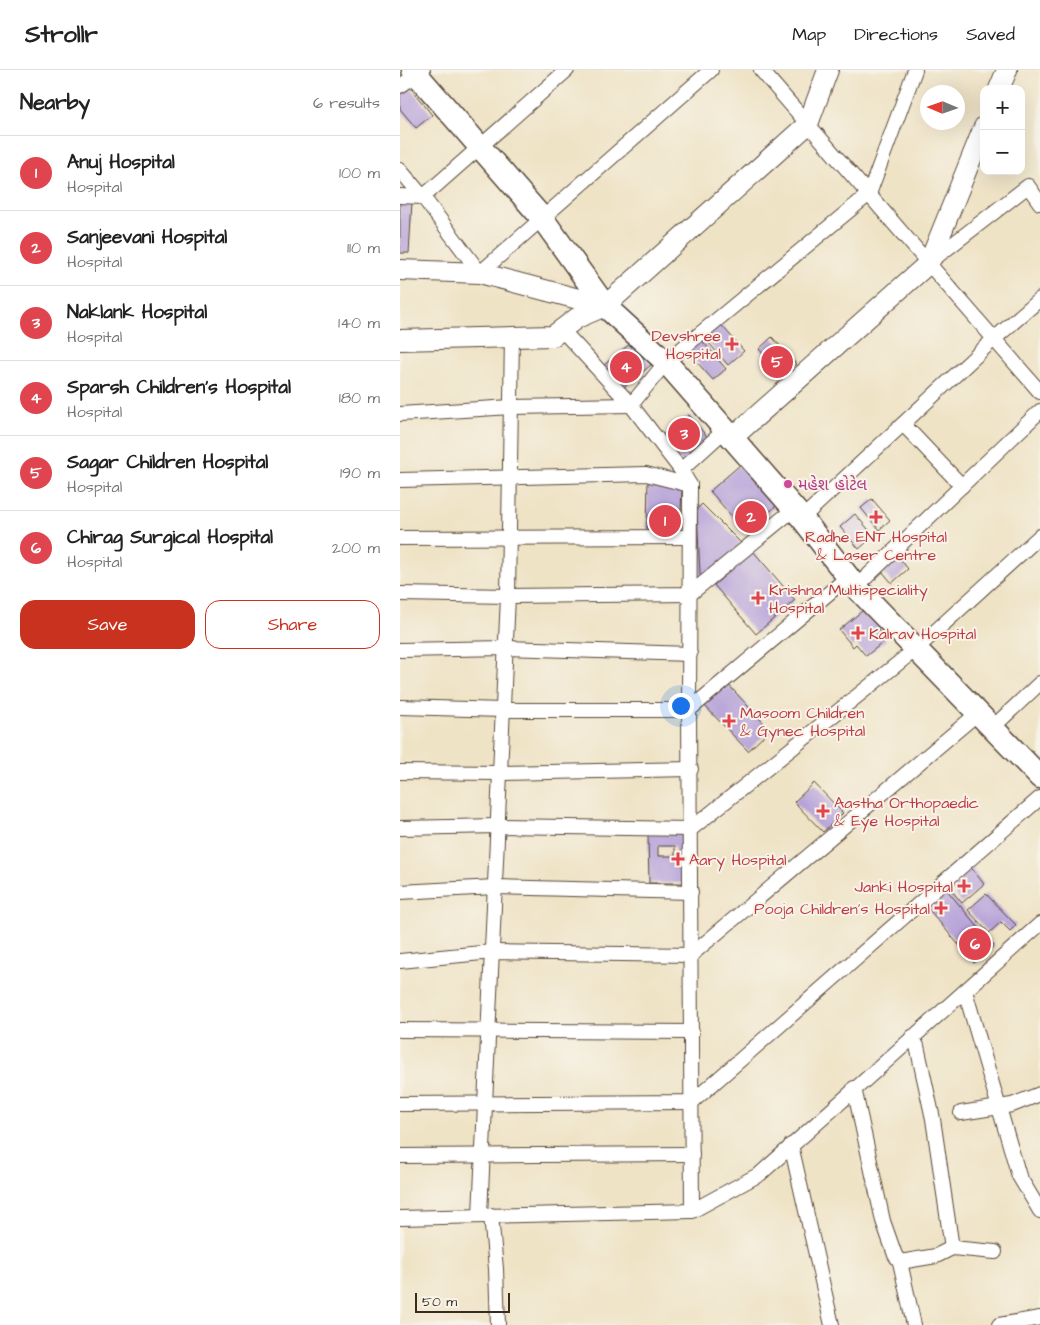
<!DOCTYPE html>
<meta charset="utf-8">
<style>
:root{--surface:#fff;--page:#f2f2f2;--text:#222;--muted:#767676;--line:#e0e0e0;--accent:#c8321e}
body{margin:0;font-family:"Architects Daughter","Noto Sans Gujarati",sans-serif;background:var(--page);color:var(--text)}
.controls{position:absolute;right:15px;top:15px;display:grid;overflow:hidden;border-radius:10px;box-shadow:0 5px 20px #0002}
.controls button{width:45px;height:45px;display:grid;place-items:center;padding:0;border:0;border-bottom:1px solid var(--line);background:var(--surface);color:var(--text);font:25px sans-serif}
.compass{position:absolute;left:520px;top:15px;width:45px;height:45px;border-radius:50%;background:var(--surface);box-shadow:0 5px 20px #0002;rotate:272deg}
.scale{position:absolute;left:15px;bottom:12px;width:95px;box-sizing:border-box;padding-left:5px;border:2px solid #3b2a1e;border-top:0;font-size:14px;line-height:18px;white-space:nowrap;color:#3b2a1e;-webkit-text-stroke:4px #f7f3e8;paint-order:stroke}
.you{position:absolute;left:280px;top:635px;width:18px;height:18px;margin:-12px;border:4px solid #fff;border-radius:50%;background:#1a73e8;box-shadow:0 0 0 8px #1a73e833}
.badge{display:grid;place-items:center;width:32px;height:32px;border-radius:50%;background:var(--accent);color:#fff;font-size:16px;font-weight:700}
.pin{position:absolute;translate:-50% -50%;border:2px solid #fff;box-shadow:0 1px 5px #0006}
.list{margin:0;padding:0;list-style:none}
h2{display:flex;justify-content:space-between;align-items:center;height:65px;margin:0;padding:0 20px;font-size:21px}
h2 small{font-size:16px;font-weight:400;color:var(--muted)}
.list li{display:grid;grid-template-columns:32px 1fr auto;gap:15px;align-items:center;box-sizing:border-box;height:75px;padding:0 20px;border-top:1px solid var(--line)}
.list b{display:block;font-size:19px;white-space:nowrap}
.list p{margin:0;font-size:16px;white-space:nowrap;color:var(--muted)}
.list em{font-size:16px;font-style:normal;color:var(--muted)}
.actions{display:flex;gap:10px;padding:15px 20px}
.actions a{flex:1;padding:11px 0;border:1px solid var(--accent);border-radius:15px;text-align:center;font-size:18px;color:var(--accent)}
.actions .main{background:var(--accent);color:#fff}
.map{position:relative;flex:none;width:640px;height:1255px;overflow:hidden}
header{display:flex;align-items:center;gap:30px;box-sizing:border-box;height:70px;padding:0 25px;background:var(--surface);border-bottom:1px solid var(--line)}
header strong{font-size:24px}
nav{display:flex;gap:28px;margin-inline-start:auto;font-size:18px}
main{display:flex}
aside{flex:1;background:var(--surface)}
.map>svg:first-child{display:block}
.building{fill:#b7a3d9;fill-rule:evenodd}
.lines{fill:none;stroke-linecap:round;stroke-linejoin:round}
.street-casing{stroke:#564637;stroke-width:16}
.secondary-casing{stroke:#564637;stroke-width:22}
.primary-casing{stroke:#564637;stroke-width:25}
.street{stroke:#fff;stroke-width:14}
.secondary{stroke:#fff;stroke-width:20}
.primary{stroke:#fff;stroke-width:22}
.health-dot{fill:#e0444e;stroke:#f7f3e8;stroke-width:2}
.hotel-dot{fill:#d1479c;stroke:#f7f3e8;stroke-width:2}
.labels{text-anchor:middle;stroke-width:4;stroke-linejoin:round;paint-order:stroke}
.health-label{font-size:16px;fill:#be3a42;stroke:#f7f3e8;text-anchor:start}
.hotel-label{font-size:16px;fill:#b23c85;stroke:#f7f3e8;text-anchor:start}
</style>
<header>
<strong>Strollr</strong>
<nav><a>Map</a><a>Directions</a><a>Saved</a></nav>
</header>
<main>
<aside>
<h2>Nearby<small>6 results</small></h2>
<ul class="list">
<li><span class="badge" style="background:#e0444e">1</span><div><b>Anuj Hospital</b><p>Hospital</p></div><em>100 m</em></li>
<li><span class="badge" style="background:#e0444e">2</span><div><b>Sanjeevani Hospital</b><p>Hospital</p></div><em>110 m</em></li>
<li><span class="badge" style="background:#e0444e">3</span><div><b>Naklank Hospital</b><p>Hospital</p></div><em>140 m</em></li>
<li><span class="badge" style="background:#e0444e">4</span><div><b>Sparsh Children's Hospital</b><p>Hospital</p></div><em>180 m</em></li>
<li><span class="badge" style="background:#e0444e">5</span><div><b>Sagar Children Hospital</b><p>Hospital</p></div><em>190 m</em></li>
<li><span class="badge" style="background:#e0444e">6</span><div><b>Chirag Surgical Hospital</b><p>Hospital</p></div><em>200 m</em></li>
</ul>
<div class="actions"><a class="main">Save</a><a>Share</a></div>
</aside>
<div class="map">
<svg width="640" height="1255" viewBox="0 0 640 1255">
<rect width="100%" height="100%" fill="#f7f3e8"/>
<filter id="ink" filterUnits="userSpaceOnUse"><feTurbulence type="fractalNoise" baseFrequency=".02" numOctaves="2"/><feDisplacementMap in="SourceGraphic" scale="10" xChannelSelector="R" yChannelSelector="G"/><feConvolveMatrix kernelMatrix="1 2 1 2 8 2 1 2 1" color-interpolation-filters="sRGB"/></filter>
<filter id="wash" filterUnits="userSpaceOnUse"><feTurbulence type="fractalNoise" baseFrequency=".0096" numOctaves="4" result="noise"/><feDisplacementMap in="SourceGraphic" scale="20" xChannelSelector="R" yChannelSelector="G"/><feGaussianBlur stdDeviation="1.12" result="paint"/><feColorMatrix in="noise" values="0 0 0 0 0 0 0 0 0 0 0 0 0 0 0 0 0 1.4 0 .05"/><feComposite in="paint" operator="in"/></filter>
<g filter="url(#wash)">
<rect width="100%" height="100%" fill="#efe3c6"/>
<g id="blocks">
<!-- building -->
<g class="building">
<path d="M 4,10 L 32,45 L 16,58 L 0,39 L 0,13 Z"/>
<path d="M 0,130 L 12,131 L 9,183 L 0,183 Z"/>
<path d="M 317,250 L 344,281 L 328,295 L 301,264 Z"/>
<path d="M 299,267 L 326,299 L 313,310 L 285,279 Z"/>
<path d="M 372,267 L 396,294 L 383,306 L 359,279 Z"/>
<path d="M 232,272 L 251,295 L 217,323 L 198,300 Z"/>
<path d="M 289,345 L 309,369 L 281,392 L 262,368 Z"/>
<path d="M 340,395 L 376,436 L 346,463 L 310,421 Z"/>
<path d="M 248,408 L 282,419 L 280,460 L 247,459 Z"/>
<path d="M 472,429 L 490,450 L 479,460 L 461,438 Z"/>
<path d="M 302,434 L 341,473 L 305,510 L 300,505 L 297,439 Z"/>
<path d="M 455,444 L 474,466 L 459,479 L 440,457 Z"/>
<path d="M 353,481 L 395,530 L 356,564 L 314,515 Z"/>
<path d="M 498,486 L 508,499 L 492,513 L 481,500 Z"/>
<path d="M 468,536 L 483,555 L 478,560 L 486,570 L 466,586 L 456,574 L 453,577 L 439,560 Z"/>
<path d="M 325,611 L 370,660 L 348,681 L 302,633 Z"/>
<path d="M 414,713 L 443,743 L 423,762 L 394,732 Z"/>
<path d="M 248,764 L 285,764 L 285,813 L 249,813 ZM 258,776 L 275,776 L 275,786 L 258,786 Z"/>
<path d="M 569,795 L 584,814 L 562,833 L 546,814 Z"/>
<path d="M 545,818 L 594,876 L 574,893 L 525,835 Z"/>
<path d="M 586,824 L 616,855 L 610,861 L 601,852 L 589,863 L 568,840 Z"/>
</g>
</g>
</g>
<g filter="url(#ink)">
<use href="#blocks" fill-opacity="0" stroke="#564637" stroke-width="1"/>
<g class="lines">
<!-- street casing -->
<g class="street-casing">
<g id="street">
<path d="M 361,0 L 640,322"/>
<path d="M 0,16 L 23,1"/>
<path d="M 0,100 L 23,127 L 167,0"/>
<path d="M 0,126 L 23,127 L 80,203 L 311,0"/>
<path d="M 531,191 L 628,116 L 640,133"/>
<path d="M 162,260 L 231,335 L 281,400 L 290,415 L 289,640 L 292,1141"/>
<path d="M 0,344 L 111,337 L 231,335 L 266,292 L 469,124 L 515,0"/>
<path d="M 503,354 L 562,416"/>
<path d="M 281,400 L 325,360"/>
<path d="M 0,410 L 246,404 L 290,415"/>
<path d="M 402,448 L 594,269 L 640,229"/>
<path d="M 0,468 L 289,467"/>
<path d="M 456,517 L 640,341"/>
<path d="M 0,524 L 108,526 L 290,524 L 394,439"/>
<path d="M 0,580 L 106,578 L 290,584"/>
<path d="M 0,637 L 103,640 L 289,640 L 448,507"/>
<path d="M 592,658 L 640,613"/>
<path d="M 0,702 L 100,703 L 291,699"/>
<path d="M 0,758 L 98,756 L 291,759 L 516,579 L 640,466"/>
<path d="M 0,822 L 95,817 L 291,822"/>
<path d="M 0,891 L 92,882 L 291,885 L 578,643"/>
<path d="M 565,921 L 619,1106 L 640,1141"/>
<path d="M 0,960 L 292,962"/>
<path d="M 512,967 L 517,976 L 533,1049 L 552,1178"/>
<path d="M 454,1018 L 483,1151 L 495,1185 L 500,1192 L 514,1255"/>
<path d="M 0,1034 L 292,1032 L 640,728"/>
<path d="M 561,1043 L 612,1035 L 640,1024"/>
<path d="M 391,1075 L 432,1255"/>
<path d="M 0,1086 L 292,1084"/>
<path d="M 80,1145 L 108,526 L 112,265"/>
<path d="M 91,1145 L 96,1199 L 98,1255"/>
<path d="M 0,1148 L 292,1141 L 360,1104 L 640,854"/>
<path d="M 500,1192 L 536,1186 L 552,1178 L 595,1182"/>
<path d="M 599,1255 L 640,1248"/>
</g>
</g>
<!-- secondary casing -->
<g class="secondary-casing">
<g id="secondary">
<path d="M 599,19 L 607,0"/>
<path d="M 0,200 L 80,203 L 205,236"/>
<path d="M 0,270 L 153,266 L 177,248 L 205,236 L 408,54 L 428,0"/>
<path d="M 332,368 L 529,193 L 584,57"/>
</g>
</g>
<!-- primary casing -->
<g class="primary-casing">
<path id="primary" d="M 13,0 L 142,148 L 205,236 L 266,292 L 402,448 L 456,517 L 640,707"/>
</g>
<!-- street -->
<use href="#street" class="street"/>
<!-- secondary -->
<use href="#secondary" class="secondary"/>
<!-- primary -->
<use href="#primary" class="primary"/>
</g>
</g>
<!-- markers -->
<g class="health-dot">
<path d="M329.5 266.5h5v5h5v5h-5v5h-5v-5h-5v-5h5z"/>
<path d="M473.5 439.5h5v5h5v5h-5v5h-5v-5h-5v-5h5z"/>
<path d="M355.5 520.5h5v5h5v5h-5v5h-5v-5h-5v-5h5z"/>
<path d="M455.5 555.5h5v5h5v5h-5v5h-5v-5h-5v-5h5z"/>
<path d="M326.5 643.5h5v5h5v5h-5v5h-5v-5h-5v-5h5z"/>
<path d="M420.5 733.5h5v5h5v5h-5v5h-5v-5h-5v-5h5z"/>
<path d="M275.5 781.5h5v5h5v5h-5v5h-5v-5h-5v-5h5z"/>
<path d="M561.5 808.5h5v5h5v5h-5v5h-5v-5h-5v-5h5z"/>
<path d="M538.5 830.5h5v5h5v5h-5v5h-5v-5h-5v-5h5z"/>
</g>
<circle class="hotel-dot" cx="388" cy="414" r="5"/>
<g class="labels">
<!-- health labels -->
<g class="health-label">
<text x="321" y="271" text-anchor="end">Devshree<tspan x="321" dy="18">Hospital</tspan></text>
<text x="476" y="472" text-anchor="middle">Radhe ENT Hospital<tspan x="476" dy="18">&amp; Laser Centre</tspan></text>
<text x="369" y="525">Krishna Multispeciality<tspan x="369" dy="18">Hospital</tspan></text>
<text x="469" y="569">Kalrav Hospital</text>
<text x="340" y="648">Masoom Children<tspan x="340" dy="18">&amp; Gynec Hospital</tspan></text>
<text x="434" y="738">Aastha Orthopaedic<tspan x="434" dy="18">&amp; Eye Hospital</tspan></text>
<text x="289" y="795">Aary Hospital</text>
<text x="553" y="822" text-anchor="end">Janki Hospital</text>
<text x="530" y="844" text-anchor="end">Pooja Children's Hospital</text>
</g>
<!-- hotel labels -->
<g class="hotel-label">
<text x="398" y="420">મહેશ હોટેલ</text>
</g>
</g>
</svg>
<div class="controls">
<button>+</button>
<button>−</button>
</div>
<svg class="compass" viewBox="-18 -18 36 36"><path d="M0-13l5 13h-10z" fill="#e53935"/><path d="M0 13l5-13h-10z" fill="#767676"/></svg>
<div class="scale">50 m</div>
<div class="you"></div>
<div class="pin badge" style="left:265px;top:451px;background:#e0444e">1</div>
<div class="pin badge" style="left:351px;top:447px;background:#e0444e">2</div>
<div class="pin badge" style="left:284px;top:364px;background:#e0444e">3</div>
<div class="pin badge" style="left:226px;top:297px;background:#e0444e">4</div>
<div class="pin badge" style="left:377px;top:292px;background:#e0444e">5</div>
<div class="pin badge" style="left:575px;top:874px;background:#e0444e">6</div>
</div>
</main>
